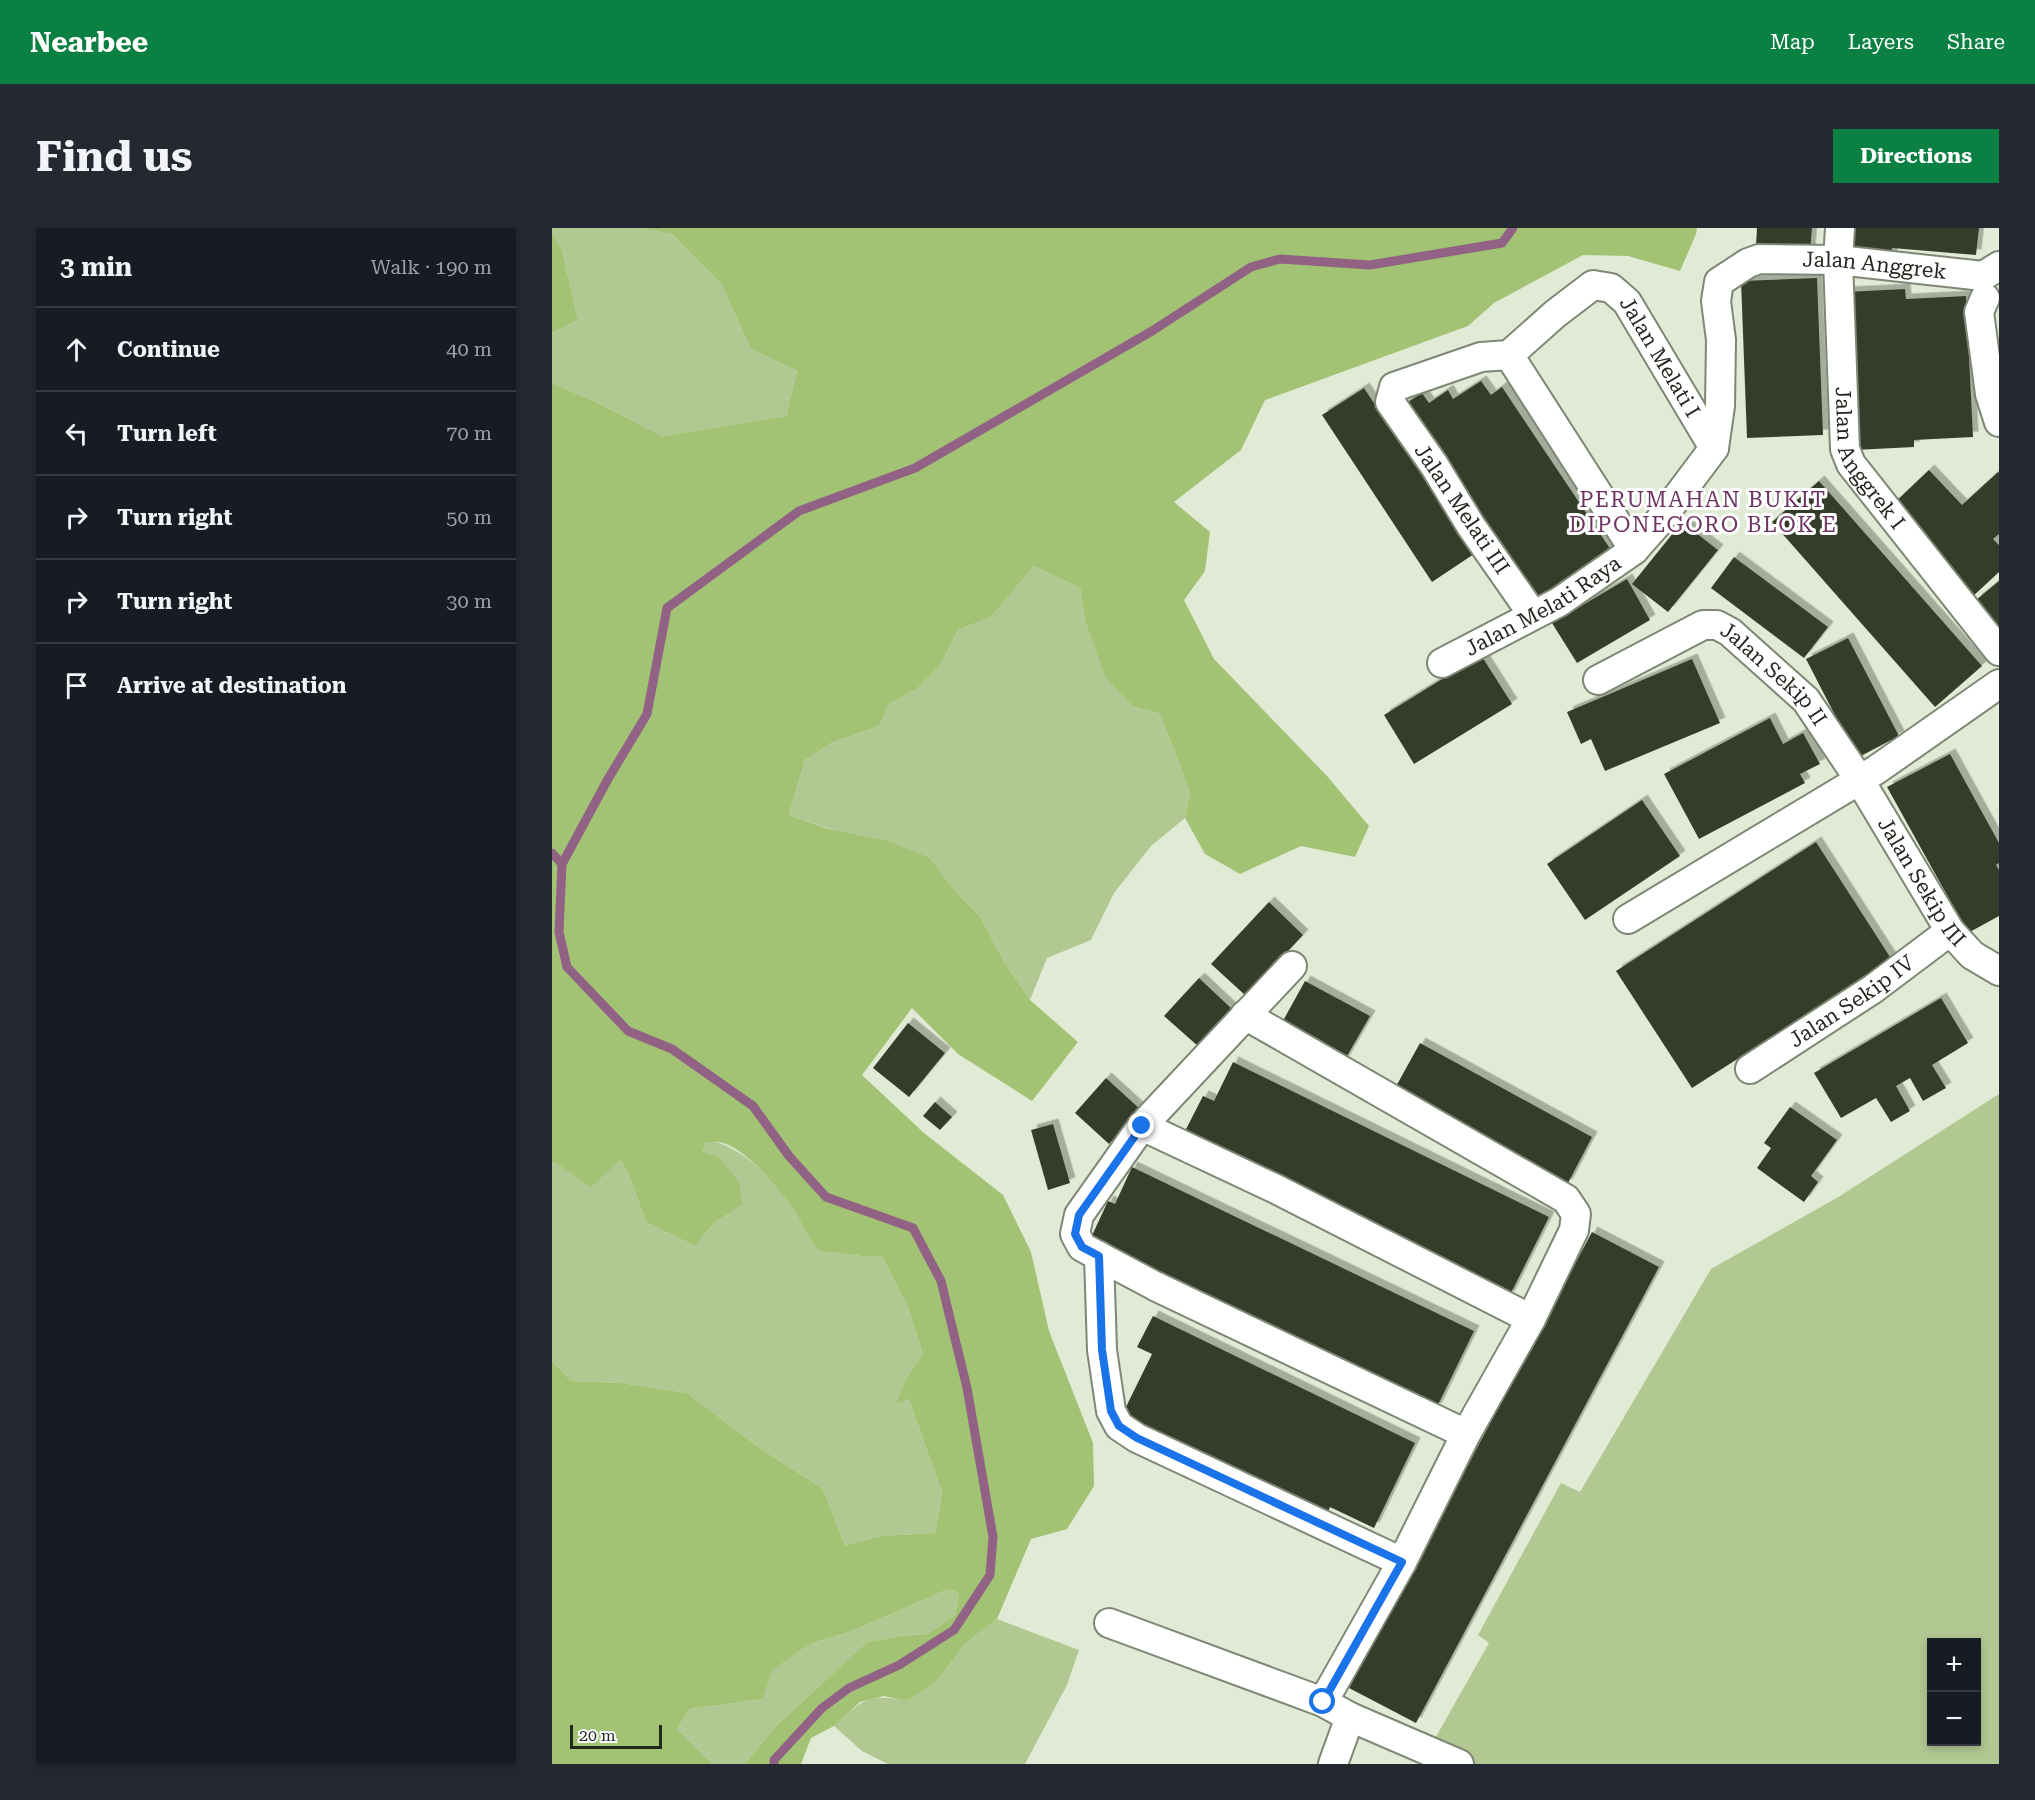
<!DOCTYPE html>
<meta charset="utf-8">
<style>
:root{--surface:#171b24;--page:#242831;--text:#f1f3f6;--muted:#9ea1a6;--line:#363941;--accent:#0b8043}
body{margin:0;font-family:"Roboto Serif",serif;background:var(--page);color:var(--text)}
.controls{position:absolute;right:18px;bottom:18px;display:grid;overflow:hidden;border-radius:0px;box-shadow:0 3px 9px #0003}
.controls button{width:54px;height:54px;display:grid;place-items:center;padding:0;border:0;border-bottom:2px solid var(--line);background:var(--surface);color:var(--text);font:30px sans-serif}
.scale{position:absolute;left:18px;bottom:15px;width:92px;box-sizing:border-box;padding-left:6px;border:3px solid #252820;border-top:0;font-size:16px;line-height:21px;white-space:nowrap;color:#252820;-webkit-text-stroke:4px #fff;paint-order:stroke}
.stop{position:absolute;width:18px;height:18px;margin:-14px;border:4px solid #1a73e8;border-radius:50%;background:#fff}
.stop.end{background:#1a73e8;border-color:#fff;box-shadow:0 2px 6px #0008}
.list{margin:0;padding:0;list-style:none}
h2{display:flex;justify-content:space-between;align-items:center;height:78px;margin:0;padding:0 24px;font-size:26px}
h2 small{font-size:20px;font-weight:400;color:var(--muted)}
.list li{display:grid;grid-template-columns:39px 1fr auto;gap:18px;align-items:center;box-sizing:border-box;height:84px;padding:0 24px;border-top:2px solid var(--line)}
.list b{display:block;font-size:22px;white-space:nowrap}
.list em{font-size:20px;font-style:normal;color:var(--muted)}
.icon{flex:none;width:33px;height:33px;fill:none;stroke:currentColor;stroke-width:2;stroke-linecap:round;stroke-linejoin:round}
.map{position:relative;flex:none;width:1447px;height:1536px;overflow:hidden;border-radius:0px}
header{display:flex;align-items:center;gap:36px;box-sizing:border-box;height:84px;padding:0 30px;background:var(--accent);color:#fff}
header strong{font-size:28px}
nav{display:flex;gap:33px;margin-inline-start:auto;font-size:21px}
.intro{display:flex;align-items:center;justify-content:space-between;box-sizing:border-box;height:144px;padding:0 36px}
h1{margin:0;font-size:42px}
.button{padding:15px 27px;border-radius:0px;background:var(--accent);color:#fff;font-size:21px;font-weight:700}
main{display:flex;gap:36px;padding:0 36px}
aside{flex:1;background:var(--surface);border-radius:0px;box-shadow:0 3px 9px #0003}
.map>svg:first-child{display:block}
.green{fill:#b1c893;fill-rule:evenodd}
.forest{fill:#a3c374}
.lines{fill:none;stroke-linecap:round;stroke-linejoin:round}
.stream{stroke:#926285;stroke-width:9}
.building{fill:#363e2c;filter:url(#shadow)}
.street-casing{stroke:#7e8774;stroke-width:32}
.street{stroke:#fff;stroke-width:28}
.route{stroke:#1a73e8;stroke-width:8}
.labels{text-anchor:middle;stroke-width:6;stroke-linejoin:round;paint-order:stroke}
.street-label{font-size:21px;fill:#252820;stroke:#fff}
.neighbourhood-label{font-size:22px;letter-spacing:1.5px;fill:#6d3561;stroke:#fff}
</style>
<header>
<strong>Nearbee</strong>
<nav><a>Map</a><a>Layers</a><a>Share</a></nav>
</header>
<div class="intro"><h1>Find us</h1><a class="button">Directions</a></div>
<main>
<aside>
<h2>3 min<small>Walk · 190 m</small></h2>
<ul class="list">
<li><svg class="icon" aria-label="ahead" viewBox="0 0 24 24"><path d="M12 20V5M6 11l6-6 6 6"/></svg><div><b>Continue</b></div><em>40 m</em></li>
<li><svg class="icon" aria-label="left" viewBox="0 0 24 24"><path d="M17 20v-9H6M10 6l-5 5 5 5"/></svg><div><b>Turn left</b></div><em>70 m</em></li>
<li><svg class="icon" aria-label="right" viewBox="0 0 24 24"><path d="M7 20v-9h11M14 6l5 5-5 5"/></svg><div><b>Turn right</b></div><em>50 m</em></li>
<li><svg class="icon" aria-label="right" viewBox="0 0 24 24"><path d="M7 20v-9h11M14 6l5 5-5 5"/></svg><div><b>Turn right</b></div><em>30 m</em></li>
<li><svg class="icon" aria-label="arrive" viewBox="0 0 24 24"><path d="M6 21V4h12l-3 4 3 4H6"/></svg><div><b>Arrive at destination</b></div></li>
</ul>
</aside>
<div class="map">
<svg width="1447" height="1536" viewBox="0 0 1447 1536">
<defs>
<filter id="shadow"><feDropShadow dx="5.5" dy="-5.5" stdDeviation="0" flood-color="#0004"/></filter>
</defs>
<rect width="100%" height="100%" fill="#e0ead5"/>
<!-- green -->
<g class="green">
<path d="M 0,0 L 89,0 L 120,6 L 169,56 L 199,121 L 245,143 L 234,188 L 110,208 L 44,174 L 0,155 L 0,105 L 26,92 L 10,22 L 0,5 Z"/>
<path d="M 482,338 L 528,360 L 533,393 L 543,419 L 581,478 L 608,486 L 638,564 L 633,590 L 599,618 L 562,665 L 539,712 L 495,730 L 478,772 L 451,732 L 428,688 L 403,663 L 378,630 L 289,605 L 237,587 L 253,532 L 279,515 L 327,498 L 337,476 L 366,460 L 389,436 L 406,402 L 439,389 Z"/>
<path d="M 1447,866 L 1447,1536 L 912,1536 L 876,1523 L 937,1415 L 926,1407 L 1009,1255 L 1028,1264 L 1159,1041 L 1288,968 ZM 1380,1414 L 1424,1414 L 1424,1514 L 1380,1514 Z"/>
<path d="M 159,912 C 194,923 213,944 235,972 C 247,988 255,1007 267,1023 L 309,1028 L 330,1028 L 356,1079 L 371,1126 L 354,1151 L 345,1175 L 357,1171 L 390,1265 L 383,1305 L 329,1308 L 293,1317 L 271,1261 L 202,1216 L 135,1165 L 69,1155 L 19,1153 L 0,1133 L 0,934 L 69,930 L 77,947 L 94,994 L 143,1018 L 162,995 L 190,977 L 151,924 L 153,915 Z"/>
<path d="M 396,1361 L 407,1365 L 403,1387 L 376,1406 L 349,1408 L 315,1414 L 223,1499 L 193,1536 L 160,1536 L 125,1501 L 138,1481 L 211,1471 L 219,1442 L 258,1416 L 300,1403 Z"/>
<path d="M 445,1391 L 527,1422 L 515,1457 L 473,1536 L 336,1536 L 310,1523 L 282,1498 C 311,1472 315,1465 355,1473 L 383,1455 L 414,1415 Z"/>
</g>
<!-- forest -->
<g class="forest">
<path d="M 89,0 L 1145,0 L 1144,6 L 1128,43 L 1076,28 L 1031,27 L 942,75 L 916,98 L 713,172 L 689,222 L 622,274 L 658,304 L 653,343 L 632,372 L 662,431 L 775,548 L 817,598 L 803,629 L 749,618 L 688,646 L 653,626 L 633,590 L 638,564 L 608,486 L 581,478 L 554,450 L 533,393 L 528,360 L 482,338 L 439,389 L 406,402 L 389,436 L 366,460 L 337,476 L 327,498 L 279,515 L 253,532 L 237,587 L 276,601 L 336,613 L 378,630 L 403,663 L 428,688 L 451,732 L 478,772 L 526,814 L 480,873 L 406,826 L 360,780 L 310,847 L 372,905 L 451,967 L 479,1024 L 497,1103 L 541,1215 L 542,1258 L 515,1301 L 479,1311 L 445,1391 L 414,1415 L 383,1455 L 355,1473 L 332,1468 L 308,1474 L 282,1498 L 259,1510 L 249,1536 L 193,1536 L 223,1499 L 315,1414 L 349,1408 L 376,1406 L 403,1387 L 407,1365 L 396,1361 L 300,1403 L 258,1416 L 220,1442 L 211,1471 L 138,1481 L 125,1501 L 160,1536 L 0,1536 L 0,1133 L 19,1153 L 69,1155 L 135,1165 L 202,1216 L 271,1261 L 293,1317 L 329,1308 L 383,1305 L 390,1265 L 357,1171 L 344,1176 L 354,1151 L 371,1126 L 356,1079 L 330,1028 L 309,1028 L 267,1023 C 254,1007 247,987 234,971 C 219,952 181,904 153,915 L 151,924 L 168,930 L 188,956 L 190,977 L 162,995 L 143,1018 L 94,994 L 77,947 L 69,931 L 39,959 L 3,934 L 0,934 L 0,155 L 44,174 L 110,208 L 234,188 L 245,143 L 199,121 L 169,56 L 120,6 Z"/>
<path d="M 0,5 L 10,22 L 26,92 L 0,105 Z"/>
</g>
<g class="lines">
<!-- stream -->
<g class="stream">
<path d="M 0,625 L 10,636"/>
<path d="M 222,1536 L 222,1532 L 270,1480 L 297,1460 L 347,1437 L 402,1402 L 438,1347 L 441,1309 L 415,1160 L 389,1053 L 361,1000 L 274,969 L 237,928 L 201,878 L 120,821 L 76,803 L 15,739 L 7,704 L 10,636 L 56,551 L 95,486 L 115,380 L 247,283 L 363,240 L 600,103 L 699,39 L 728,31 L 818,37 L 950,15 L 961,0"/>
</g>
</g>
<!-- building -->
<g class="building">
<path d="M 1205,0 L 1260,0 L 1258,24 L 1204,18 Z"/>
<path d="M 1293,0 L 1427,0 L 1424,27 L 1340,20 L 1340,29 L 1291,25 Z"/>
<path d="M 1265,50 L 1271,207 L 1195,210 L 1189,53 Z"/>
<path d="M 1353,61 L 1354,71 L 1414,68 L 1421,209 L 1362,212 L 1362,219 L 1302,222 L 1293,64 Z"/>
<path d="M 929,153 L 939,167 L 950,159 L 1059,322 L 981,374 L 850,178 L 870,165 L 877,175 L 896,162 L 901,171 Z"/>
<path d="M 812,160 L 922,326 L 880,354 L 770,187 Z"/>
<path d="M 1377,242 L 1410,277 L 1446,244 L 1447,245 L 1447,306 L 1441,311 L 1447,317 L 1447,344 L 1420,369 L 1337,280 Z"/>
<path d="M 1267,253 L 1430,438 L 1383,479 L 1220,294 Z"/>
<path d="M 1130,294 L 1166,322 L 1116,384 L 1080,356 Z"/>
<path d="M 1182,329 L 1276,399 L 1252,430 L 1159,360 Z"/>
<path d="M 1075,351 L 1098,392 L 1025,435 L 1000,395 Z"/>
<path d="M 1447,353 L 1447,399 L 1424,372 Z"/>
<path d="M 1296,410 L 1347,508 L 1305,530 L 1254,431 Z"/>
<path d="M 929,427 L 960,476 L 862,536 L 832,487 Z"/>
<path d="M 1140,431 L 1168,495 L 1053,543 L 1039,511 L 1029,516 L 1015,484 Z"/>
<path d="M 1218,490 L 1231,516 L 1251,505 L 1268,536 L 1248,546 L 1253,555 L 1147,611 L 1112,546 Z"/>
<path d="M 1398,526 L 1447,615 L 1447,635 L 1444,637 L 1447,642 L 1447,688 L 1416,705 L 1335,559 Z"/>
<path d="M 1090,572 L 1128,628 L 1033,692 L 995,636 Z"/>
<path d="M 1264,614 L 1340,732 L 1140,860 L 1064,743 Z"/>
<path d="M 717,674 L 751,707 L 694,768 L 659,736 Z"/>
<path d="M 647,750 L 681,782 L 647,819 L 612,788 Z"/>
<path d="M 753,753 L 818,788 L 791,835 L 727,800 Z"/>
<path d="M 1389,770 L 1416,815 L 1380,837 L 1394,860 L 1371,873 L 1358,850 L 1344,858 L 1358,883 L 1339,894 L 1324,870 L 1289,890 L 1262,845 Z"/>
<path d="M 356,795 L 393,825 L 357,869 L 321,840 Z"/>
<path d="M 868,815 L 1040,909 L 1015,957 L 842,862 Z"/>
<path d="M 681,834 L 997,989 L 957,1069 L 630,909 L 651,868 L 662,873 Z"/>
<path d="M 554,850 L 589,882 L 557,916 L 523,885 Z"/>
<path d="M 383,874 L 400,889 L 388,902 L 371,888 Z"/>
<path d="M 1238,879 L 1285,912 L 1259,948 L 1266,954 L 1252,974 L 1205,940 L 1219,920 L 1212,915 Z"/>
<path d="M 501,896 L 518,955 L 496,962 L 479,902 Z"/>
<path d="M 580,939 L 922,1103 L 884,1181 L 537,1014 L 556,973 L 563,976 Z"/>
<path d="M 1040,1004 L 1107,1039 L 864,1495 L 797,1460 Z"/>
<path d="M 601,1088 L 863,1215 L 822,1300 L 778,1279 L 775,1286 L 570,1187 L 600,1126 L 585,1119 Z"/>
</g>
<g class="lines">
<!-- street casing -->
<g class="street-casing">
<g id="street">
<path id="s1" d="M 1288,0 L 1286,32 L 1293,221 L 1299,236 L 1447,423"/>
<path d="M 1433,70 L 1427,84 L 1438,166 L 1447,194"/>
<path id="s2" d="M 957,127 L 1003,86 L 1041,57 L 1059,60 L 1075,74 L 1162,220"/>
<path d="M 981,387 L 919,298 L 882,237 L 838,174 L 842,159 L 929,129 L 957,127 L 1082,322"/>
<path id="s3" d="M 890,435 L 1007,374 L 1082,322 L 1105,296 L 1162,220 L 1168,178 L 1169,112 L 1164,73 L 1167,54 L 1196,35 L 1207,31 L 1286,32 L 1431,48 L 1447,38"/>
<path id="s4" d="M 1046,452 L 1151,397 L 1165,397 L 1178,404 L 1254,472 L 1307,551 L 1398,703 L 1420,727 L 1447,743"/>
<path d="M 1076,691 L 1324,542 L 1447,456"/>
<path d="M 740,738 L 590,898 L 724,961 L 979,1091"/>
<path d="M 693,787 L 1014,971 L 1024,986 L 1022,1002 L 979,1091 L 914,1206 L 850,1334 L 771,1474"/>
<path id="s5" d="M 1198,841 L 1321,761 L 1398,703"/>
<path d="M 590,898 L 527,987 L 523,1006 L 530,1019 L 603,1058 L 914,1206"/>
<path d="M 547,1028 L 550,1122 L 559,1183 L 567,1198 L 585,1210 L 850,1334"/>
<path d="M 557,1395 L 771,1474 L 798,1489 L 907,1536"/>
<path d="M 781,1536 L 798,1489"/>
</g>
</g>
<!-- street -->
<use href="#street" class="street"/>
</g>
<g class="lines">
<!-- route -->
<path class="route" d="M 590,898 L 527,987 L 523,1006 L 530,1019 L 547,1028 L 550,1122 L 559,1183 L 567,1198 L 585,1210 L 850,1334 L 771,1474"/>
</g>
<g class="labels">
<!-- street labels -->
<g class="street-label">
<text dy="7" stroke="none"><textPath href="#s3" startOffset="682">Jalan Anggrek</textPath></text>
<text dy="7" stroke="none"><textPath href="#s2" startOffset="213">Jalan Melati I</textPath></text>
<text dy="7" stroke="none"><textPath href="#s1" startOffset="238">Jalan Anggrek I</textPath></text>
<text transform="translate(910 281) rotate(56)" y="7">Jalan Melati III</text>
<text dy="7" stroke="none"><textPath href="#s3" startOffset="116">Jalan Melati Raya</textPath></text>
<text dy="7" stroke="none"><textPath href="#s4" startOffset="208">Jalan Sekip II</textPath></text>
<text dy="7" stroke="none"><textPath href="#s4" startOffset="465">Jalan Sekip III</textPath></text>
<text dy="7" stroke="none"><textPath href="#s5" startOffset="122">Jalan Sekip IV</textPath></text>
</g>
<!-- neighbourhood labels -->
<g class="neighbourhood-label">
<text x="1151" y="279">PERUMAHAN BUKIT<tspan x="1151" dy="25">DIPONEGORO BLOK E</tspan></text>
</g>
</g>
</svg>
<div class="controls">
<button>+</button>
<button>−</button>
</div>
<div class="scale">20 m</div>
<div class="stop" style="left:771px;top:1474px"></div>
<div class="stop end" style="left:590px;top:898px"></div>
</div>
</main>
